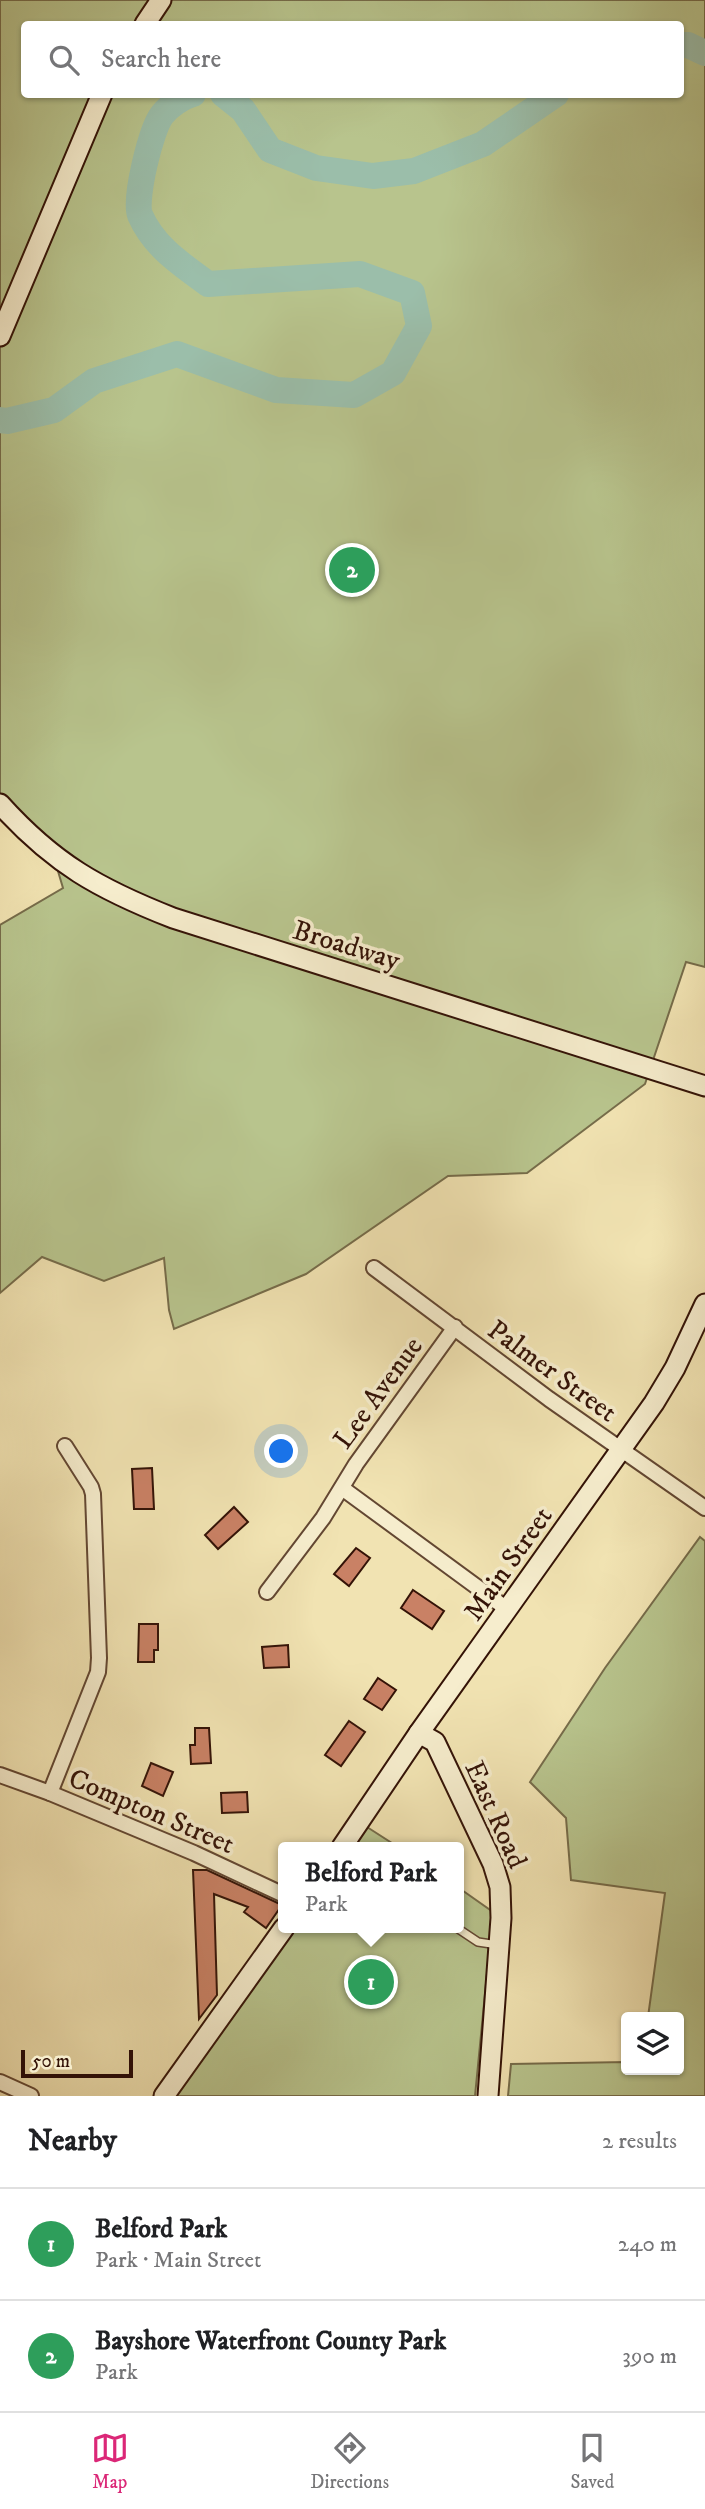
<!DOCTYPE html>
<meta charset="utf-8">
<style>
:root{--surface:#fff;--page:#f2f2f2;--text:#202124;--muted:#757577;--line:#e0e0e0;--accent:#db2777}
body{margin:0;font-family:"IM FELL DW Pica",serif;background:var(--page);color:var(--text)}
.controls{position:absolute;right:21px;bottom:21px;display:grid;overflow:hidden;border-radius:7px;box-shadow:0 2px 5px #0004}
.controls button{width:63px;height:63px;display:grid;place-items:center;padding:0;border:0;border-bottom:2px solid var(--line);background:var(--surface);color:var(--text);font:35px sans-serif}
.scale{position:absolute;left:21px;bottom:18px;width:112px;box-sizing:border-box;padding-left:7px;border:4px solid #341307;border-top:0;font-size:19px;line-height:24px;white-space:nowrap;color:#341307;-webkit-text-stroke:5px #f6edcd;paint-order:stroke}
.you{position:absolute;left:282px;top:1452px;width:24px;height:24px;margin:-18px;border:5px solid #fff;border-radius:50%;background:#1a73e8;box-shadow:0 0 0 10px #1a73e833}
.badge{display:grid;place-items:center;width:46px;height:46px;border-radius:50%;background:var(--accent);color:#fff;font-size:23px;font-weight:700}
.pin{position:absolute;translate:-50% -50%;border:4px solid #fff;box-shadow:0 2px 7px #0006}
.popup{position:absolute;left:278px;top:1842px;width:186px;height:91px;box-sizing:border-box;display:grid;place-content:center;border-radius:7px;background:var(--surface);filter:drop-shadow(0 2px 5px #0005);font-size:23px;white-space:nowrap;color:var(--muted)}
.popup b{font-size:26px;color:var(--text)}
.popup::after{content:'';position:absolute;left:50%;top:100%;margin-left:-14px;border:14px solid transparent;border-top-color:var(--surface)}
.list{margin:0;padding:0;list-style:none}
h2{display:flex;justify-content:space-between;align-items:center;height:91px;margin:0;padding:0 28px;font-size:30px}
h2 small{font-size:23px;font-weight:400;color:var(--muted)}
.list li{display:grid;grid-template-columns:46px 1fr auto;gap:21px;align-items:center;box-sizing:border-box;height:112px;padding:0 28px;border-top:2px solid var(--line)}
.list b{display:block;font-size:26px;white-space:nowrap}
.list p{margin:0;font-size:23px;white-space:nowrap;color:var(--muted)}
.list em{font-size:23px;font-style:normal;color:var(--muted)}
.icon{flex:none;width:38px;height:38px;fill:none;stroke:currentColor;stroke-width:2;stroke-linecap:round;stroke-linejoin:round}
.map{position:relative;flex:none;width:705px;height:2096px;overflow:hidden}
.search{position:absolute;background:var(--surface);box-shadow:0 2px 5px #0004;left:21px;right:21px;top:21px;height:77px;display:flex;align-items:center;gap:18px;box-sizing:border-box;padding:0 24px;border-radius:7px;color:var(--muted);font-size:26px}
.sheet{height:315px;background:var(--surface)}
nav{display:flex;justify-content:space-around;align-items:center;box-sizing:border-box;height:98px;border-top:2px solid var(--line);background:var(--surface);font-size:19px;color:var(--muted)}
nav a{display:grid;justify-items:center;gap:4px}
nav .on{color:var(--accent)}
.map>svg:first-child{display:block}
.green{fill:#b8c48d;stroke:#766c4a;stroke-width:2;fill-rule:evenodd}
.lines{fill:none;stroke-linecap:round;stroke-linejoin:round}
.river{stroke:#9bbeaa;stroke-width:26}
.building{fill:#c98165;stroke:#341307;stroke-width:2}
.lane-casing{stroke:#634732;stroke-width:10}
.street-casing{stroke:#634732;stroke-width:18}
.secondary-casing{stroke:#341307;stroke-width:23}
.lane{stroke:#f6edcd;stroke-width:7}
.street{stroke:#f6edcd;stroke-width:14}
.secondary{stroke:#f6edcd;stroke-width:19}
.labels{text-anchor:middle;stroke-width:7;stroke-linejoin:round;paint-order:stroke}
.street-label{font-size:28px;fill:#341307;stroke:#f6edcd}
</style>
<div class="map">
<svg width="705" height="2096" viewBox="0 0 705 2096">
<rect width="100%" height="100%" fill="#f1e3b2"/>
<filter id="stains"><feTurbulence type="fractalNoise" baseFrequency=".00286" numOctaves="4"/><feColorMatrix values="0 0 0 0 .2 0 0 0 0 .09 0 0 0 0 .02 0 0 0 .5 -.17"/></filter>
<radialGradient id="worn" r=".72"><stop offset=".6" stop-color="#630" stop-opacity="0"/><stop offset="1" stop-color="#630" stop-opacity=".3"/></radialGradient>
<!-- green -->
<g class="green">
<path d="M 0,0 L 705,0 L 705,967 L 686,962 L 645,1084 L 527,1173 L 448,1176 L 306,1274 L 174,1329 L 169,1310 L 164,1258 L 104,1281 L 42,1257 L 0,1293 L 0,925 L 63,888 L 52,851 L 0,800 ZM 24,24 L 680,24 L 680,94 L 24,94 Z"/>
<path d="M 700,1537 L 705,1541 L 705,2096 L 508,2096 L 511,2064 L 626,2062 L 626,2070 L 679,2070 L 679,2017 L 648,2017 L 665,1893 L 571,1880 L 566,1818 L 530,1782 L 605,1668 Z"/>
<path d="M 367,1827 L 398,1847 L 352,1847 Z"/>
<path d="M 459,1888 L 493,1912 L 475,2096 L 173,2096 L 294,1928 L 458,1928 Z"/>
</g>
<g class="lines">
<!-- river -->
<g class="river">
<path d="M 680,45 L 688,45 L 705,53"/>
<path d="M 223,94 L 243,110 L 270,150 L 316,168 L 373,176 L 414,171 L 483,144 L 556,94"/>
<path d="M 0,420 L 7,421 L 54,410 L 94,381 L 177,354 L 276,390 L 354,395 L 393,373 L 419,326 L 412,293 L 360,274 L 208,284 C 181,264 154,247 140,215 C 134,199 151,129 162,115 C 169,106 182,97 193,94"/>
</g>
</g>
<!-- building -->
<g class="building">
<path d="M 152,1468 L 154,1509 L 134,1509 L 132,1469 Z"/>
<path d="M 234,1507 L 248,1522 L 218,1549 L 205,1535 Z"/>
<path d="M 356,1548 L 370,1558 L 349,1586 L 334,1574 Z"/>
<path d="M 413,1590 L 444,1611 L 432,1629 L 401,1608 Z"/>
<path d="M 139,1624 L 158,1624 L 158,1650 L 154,1650 L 154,1662 L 138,1662 Z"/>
<path d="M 288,1645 L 289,1667 L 264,1668 L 262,1647 Z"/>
<path d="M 378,1678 L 396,1690 L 382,1710 L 364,1699 Z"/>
<path d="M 349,1721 L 365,1732 L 341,1766 L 325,1755 Z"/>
<path d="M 195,1728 L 209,1728 L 211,1763 L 191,1764 L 190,1745 L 195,1745 Z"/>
<path d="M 151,1763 L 173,1772 L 163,1796 L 142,1786 Z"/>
<path d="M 247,1792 L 248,1812 L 222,1813 L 221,1793 Z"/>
<path d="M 193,1870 L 207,1870 L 282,1905 L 266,1928 L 244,1912 L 248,1907 L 214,1894 L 217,1995 L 199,2019 Z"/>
</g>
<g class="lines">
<!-- lane casing -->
<g class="lane-casing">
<path id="lane" d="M 457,1928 L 478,1942 L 498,1945"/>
</g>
<!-- street casing -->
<g class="street-casing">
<g id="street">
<path d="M 374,1268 L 549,1399 L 705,1508"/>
<path d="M 342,1488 L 507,1609"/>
<path d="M 267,1592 L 323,1518 L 356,1464 L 455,1327"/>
<path d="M 0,1775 L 50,1793 L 194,1853 L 284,1895"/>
<path d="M 50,1793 L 98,1672 L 99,1658 L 93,1494 L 91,1487 L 65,1446"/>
<path d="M 0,2082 L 31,2096"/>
</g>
</g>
<!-- secondary casing -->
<g class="secondary-casing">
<g id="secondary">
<path d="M 145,24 L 161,0"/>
<path d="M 0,336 L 102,94"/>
<path d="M 0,804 C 54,864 99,889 173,918 L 705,1086"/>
<path d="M 419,1733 L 435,1742 L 493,1864 L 500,1887 L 501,1918 L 488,2096"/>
<path d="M 342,1847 L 419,1733 L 654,1403 L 675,1368 L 705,1304"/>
<path d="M 164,2096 L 284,1928"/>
</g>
</g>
<!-- lane -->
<use href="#lane" class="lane"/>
<!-- street -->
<use href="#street" class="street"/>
<!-- secondary -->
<use href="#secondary" class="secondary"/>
</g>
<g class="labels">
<!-- street labels -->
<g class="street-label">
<text transform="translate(347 944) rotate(17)" y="10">Broadway</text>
<text transform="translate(553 1370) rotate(36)" y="10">Palmer Street</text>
<text transform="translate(377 1392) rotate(-54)" y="10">Lee Avenue</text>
<text transform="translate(507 1563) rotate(-55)" y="10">Main Street</text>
<text transform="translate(152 1810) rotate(23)" y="10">Compton Street</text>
<text transform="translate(497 1814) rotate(66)" y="10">East Road</text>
</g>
</g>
<rect width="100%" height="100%" filter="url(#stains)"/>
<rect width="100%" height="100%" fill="url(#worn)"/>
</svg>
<div class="controls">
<button><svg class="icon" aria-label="layers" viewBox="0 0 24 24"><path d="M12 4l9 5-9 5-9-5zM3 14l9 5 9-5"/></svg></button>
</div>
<div class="scale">50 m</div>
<div class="you"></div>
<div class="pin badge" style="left:371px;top:1982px;background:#2e9e5b">1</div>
<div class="popup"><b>Belford Park</b>Park</div>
<div class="pin badge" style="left:352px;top:570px;background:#2e9e5b">2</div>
<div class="search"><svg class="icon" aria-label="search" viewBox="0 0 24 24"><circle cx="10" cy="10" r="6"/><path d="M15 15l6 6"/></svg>Search here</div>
</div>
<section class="sheet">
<h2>Nearby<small>2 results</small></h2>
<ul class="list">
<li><span class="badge" style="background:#2e9e5b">1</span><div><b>Belford Park</b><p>Park · Main Street</p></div><em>240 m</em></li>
<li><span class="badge" style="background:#2e9e5b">2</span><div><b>Bayshore Waterfront County Park</b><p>Park</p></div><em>390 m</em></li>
</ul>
</section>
<nav>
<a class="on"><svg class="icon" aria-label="map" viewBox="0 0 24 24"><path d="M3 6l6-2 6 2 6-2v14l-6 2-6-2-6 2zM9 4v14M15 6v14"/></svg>Map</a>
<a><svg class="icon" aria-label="directions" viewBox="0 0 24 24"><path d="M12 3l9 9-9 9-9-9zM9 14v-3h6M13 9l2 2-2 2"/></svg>Directions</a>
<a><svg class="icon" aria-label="saved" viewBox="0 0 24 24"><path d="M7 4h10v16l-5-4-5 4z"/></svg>Saved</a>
</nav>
